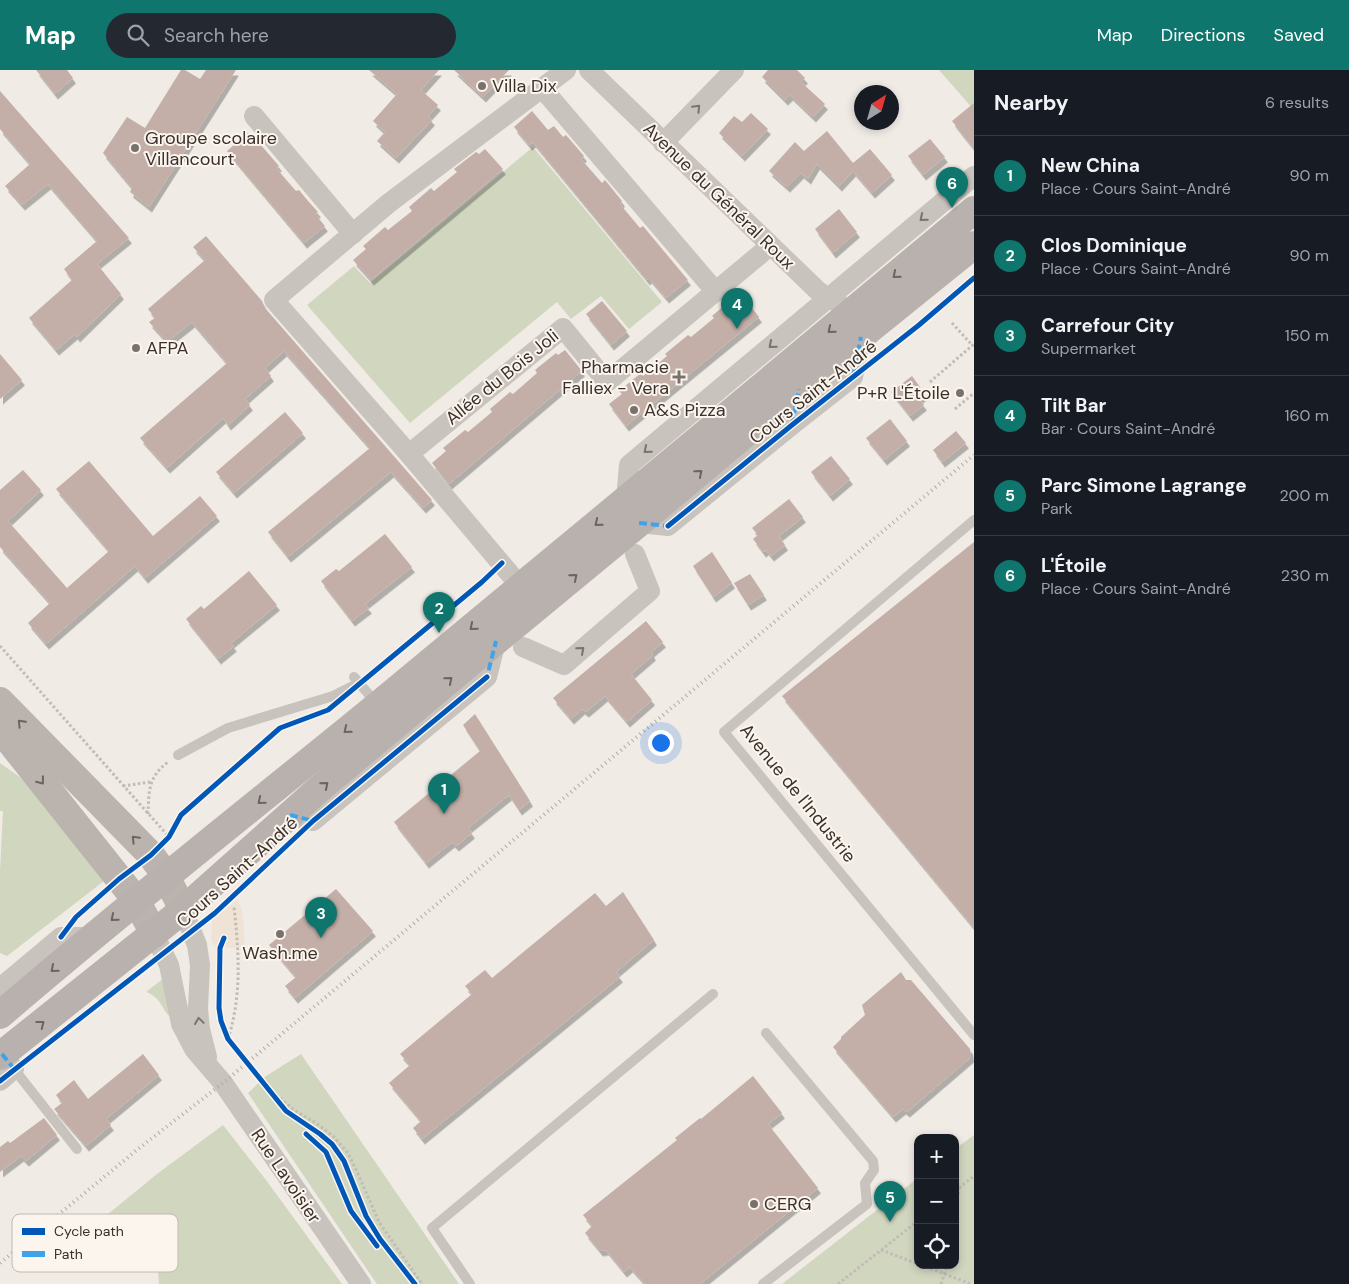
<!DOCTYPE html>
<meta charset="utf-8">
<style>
:root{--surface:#171b24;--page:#242831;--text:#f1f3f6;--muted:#9ea1a6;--line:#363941;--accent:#0f766e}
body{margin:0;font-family:"DM Sans",sans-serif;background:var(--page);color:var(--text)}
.controls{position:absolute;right:15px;bottom:15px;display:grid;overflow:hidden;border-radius:10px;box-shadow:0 2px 8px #0003}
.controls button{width:45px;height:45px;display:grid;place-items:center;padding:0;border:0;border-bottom:1px solid var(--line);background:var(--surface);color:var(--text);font:25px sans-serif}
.compass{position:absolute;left:854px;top:15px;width:45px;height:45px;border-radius:50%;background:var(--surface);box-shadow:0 2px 8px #0003;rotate:37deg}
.you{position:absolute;left:660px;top:672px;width:18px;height:18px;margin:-12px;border:4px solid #fff;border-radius:50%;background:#1a73e8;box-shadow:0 0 0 8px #1a73e833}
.badge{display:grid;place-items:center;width:32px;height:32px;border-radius:50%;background:var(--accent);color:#fff;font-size:16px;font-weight:700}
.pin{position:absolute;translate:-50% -41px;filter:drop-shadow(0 1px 2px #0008)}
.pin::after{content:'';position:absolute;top:26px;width:18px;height:15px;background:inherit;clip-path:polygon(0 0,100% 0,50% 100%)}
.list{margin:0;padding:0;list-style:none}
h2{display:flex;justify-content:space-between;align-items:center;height:65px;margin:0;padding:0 20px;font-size:21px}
h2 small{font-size:16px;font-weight:400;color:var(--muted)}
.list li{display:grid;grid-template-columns:32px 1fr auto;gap:15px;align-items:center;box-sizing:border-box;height:80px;padding:0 20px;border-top:1px solid var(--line)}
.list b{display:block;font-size:19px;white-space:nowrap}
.list p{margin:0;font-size:16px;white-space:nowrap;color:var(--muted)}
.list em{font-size:16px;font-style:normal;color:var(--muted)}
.icon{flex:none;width:28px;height:28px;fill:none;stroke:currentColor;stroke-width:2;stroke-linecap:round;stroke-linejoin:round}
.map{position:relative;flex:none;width:974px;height:1214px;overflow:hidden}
header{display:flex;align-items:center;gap:30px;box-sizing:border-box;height:70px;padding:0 25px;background:var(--accent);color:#fff}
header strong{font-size:24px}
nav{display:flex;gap:28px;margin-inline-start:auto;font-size:18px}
.search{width:350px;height:45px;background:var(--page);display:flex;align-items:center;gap:12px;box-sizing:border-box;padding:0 18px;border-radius:28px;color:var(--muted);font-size:19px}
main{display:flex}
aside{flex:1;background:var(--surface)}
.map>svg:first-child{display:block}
.green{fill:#d1d6bf}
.plaza{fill:#eee3d5}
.building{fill:#c3afa7;filter:url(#shadow)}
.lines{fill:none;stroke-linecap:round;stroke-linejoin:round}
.path{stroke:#c2bbb6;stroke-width:3;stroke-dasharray:2.5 2.5;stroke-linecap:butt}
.service{stroke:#c9c3be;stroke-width:10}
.minor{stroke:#c9c3be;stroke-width:20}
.secondary{stroke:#bab3ae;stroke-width:28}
.primary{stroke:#b8b1ad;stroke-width:28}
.rail{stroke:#b1aca8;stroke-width:4;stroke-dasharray:1 4;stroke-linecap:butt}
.quiet{stroke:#3fa3eb;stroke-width:4;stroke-dasharray:8 4;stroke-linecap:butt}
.cycleway-casing{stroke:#fbf5ee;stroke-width:8}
.cycleway{stroke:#0057b8;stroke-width:5}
.oneway{stroke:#7b726d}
.oneway2{stroke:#6d645f}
.oneway3{stroke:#6e645f}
.poi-dot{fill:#7a716c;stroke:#fbf5ee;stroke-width:2}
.labels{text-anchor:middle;stroke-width:4;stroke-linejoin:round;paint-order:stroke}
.poi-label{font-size:18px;fill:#3b302b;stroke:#fbf5ee;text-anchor:start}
.street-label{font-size:18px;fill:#3b302b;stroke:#fbf5ee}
.key{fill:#fbf5ee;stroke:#c1bab4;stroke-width:1}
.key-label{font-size:14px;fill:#3b302b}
</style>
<header>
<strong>Map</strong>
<div class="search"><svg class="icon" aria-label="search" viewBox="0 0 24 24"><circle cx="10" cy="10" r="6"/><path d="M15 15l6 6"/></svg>Search here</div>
<nav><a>Map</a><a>Directions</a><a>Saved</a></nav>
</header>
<main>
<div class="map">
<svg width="974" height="1214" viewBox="0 0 974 1214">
<defs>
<filter id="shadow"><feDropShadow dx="3" dy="5.5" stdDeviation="0" flood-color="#0004"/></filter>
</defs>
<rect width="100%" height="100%" fill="#f0ebe5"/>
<!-- green -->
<g class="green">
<path d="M 939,0 L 974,0 L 974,40 Z"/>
<path d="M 533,77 L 662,232 L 629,259 L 601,226 L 571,249 L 557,232 L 410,353 L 307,235 L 354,196 L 370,213 Z"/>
<path d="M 0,693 L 28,713 L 104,811 L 7,886 L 0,883 L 0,801 L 3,741 L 0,741 Z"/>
<path d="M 164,908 L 171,947 C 161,941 164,929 146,922 Z"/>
<path d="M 301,984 L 459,1214 L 377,1214 L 366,1198 L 248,1023 L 266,1006 Z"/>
<path d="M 223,1055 L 266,1110 L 342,1214 L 159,1214 L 158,1202 L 140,1185 L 80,1167 L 157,1104 Z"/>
<path d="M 974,1065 L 974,1214 L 782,1214 L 918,1108 L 918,1195 L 955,1195 L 955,1079 Z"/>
</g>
<!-- plaza -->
<path class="plaza" d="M 237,830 L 242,839 L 245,877 L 217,878 L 211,871 L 212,850 Z"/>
<!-- building -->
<g class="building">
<path d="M 36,0 L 67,0 L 73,8 L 55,24 Z"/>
<path d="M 181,0 L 185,0 L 200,9 L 206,0 L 236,0 L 149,137 L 130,122 L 132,118 L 103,83 L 127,47 L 145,58 Z"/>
<path d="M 369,0 L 439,0 L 421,20 L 438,35 L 428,46 L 432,50 L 396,88 L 377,71 L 385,62 L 373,51 L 397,24 Z"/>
<path d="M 454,0 L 509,0 L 483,27 Z"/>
<path d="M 768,0 L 797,0 L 805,8 L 801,12 L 825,34 L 813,47 L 790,25 L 785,30 L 762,7 Z"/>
<path d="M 0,21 L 129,168 L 97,194 L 121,224 L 77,267 L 75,264 L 56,280 L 29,248 L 72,210 L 64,199 L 97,171 L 48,114 L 22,135 L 5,116 L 30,94 L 0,59 Z"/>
<path d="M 974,33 L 974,79 L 952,51 Z"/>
<path d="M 532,41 L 548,60 L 554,56 L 563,67 L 566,65 L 584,86 L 581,89 L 602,113 L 605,110 L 622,131 L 620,134 L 640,158 L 643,156 L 688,210 L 666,228 L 649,208 L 647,210 L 533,72 L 529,75 L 514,57 Z"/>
<path d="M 751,43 L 768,59 L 742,86 L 719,63 L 734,46 L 742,52 Z"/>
<path d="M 827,61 L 853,93 L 870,79 L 892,105 L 872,123 L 853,101 L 839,116 L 817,94 L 808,109 L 801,103 L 787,117 L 769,101 L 795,72 L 804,81 Z"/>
<path d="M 248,63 L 258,75 L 260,74 L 279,96 L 276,98 L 296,121 L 299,120 L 308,131 L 318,142 L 315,144 L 325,156 L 304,173 L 227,81 Z"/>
<path d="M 930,69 L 945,87 L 923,105 L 908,86 Z"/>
<path d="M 485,79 L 503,99 L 371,210 L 353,190 L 366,179 L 363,176 L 385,157 L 388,160 L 412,141 L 409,137 L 431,118 L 434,121 L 457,102 L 454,99 L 476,82 L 479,84 Z"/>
<path d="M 839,139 L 857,162 L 833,183 L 815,159 Z"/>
<path d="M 206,166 L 262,231 L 265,238 L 432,430 L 423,438 L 391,402 L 288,487 L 268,462 L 370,378 L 284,281 L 265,298 L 271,306 L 245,329 L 250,335 L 228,355 L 223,348 L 167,398 L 140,368 L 227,293 L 192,252 L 167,272 L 149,252 L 155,248 L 148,239 L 205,190 L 193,177 Z"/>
<path d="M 742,225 L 759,247 L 626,356 L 609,334 L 622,324 L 619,321 L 641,303 L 643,306 L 667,286 L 665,284 L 688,265 L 691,267 L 714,248 L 712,246 L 733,228 L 735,231 Z"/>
<path d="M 602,231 L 627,261 L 611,275 L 586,244 Z"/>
<path d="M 565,280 L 582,301 L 449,414 L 432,393 L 446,381 L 443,378 L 465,360 L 468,362 L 492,342 L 490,339 L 510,322 L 513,324 L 537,303 L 535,300 L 556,283 L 558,285 Z"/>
<path d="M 0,284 L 22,310 L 0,329 Z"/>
<path d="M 912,306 L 925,324 L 919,329 L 924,335 L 910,346 L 891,322 Z"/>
<path d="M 285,342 L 303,363 L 234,423 L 216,402 Z"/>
<path d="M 890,349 L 907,371 L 884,390 L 866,368 Z"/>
<path d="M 956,361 L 966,373 L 942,392 L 933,380 Z"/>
<path d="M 831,386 L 850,409 L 830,426 L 811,402 Z"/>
<path d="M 89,391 L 153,466 L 200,426 L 217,446 L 145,508 L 135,496 L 46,574 L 28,553 L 50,533 L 0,477 L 0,420 L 23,400 L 41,420 L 8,451 L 67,518 L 109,481 L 56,419 Z"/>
<path d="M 789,429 L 803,447 L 779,466 L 785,475 L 771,486 L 766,480 L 763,482 L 753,469 L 758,465 L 752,458 Z"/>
<path d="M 385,464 L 412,497 L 365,534 L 369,538 L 352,551 L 321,511 L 336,499 L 339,501 Z"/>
<path d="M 974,472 L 974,858 L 782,626 Z"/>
<path d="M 712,482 L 732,513 L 713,527 L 693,496 Z"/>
<path d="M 249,501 L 277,535 L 231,573 L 234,576 L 218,589 L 186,549 L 201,536 L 204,539 Z"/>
<path d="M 750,504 L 764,525 L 748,535 L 734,513 Z"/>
<path d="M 646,551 L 663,572 L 651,582 L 653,585 L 631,604 L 652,630 L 627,652 L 605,626 L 586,642 L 582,639 L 571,649 L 553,628 Z"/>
<path d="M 475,644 L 530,731 L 519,740 L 509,725 L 468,758 L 472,763 L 456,776 L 452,772 L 426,793 L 394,752 L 480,681 L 463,655 Z"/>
<path d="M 336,819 L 373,861 L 295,928 L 285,916 L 296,907 L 269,875 Z"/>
<path d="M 623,822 L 654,870 L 616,902 L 620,907 L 422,1069 L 413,1058 L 421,1051 L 389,1013 L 410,995 L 400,984 L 472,924 L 465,916 L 485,900 L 492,908 L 595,823 L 606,836 Z"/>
<path d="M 901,902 L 906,910 L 911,910 L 970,979 L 971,987 L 907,1042 L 903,1039 L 893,1047 L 833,977 L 841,969 L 841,967 L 865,945 L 862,935 Z"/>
<path d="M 143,984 L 159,1005 L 106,1049 L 111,1055 L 86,1076 L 54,1039 L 62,1033 L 56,1025 L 74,1010 L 88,1029 Z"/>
<path d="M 753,1006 L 782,1043 L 768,1054 L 818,1118 L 700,1214 L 645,1214 L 630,1197 L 624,1202 L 606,1180 L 600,1181 L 585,1163 L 592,1156 L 583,1145 L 677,1070 L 675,1068 L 700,1048 L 701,1049 Z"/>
<path d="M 44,1048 L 57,1065 L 26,1091 L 21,1086 L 0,1102 L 0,1077 L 8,1071 L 10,1073 Z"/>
</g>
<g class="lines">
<!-- path -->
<g class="path">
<path d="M 952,253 L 972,275"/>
<path d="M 930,312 L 974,274"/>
<path d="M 955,339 L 974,323"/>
<path d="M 434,536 L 447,551"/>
<path d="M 0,576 L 169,767"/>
<path d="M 123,716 L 150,712"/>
<path d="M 148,744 C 149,721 148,707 168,692"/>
<path d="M 228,969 C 242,925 239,883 234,837"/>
<path d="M 261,1012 L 294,1040 L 316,1053 L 334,1067 L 348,1083 L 359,1106 L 379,1152 L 422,1214"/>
<path d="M 955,1121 L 974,1106"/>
<path d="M 955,1149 L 959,1118"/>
<path d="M 881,1180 L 918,1194"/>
<path d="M 921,1195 L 971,1214"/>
<path d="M 838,1214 L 918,1151"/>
<path d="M 941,1214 L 947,1195"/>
</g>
<!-- service -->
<g class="service">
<path d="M 974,450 L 724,662 L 974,965"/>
<path d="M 354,607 L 377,634"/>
<path d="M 178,685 L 228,658 L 333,626 L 359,613"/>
<path d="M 14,999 L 77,1079"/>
<path d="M 470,1214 L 432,1158 L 713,924"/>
<path d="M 763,1214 L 867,1134 L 865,1113 L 874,1100 L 873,1091 L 766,963"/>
</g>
<!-- minor -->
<g class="minor">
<path d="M 589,0 L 817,220 L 828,228 L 839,233"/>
<path d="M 542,18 L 716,222"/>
<path d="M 254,46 L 353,164"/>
<path d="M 663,73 L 734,0"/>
<path d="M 409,384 L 563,258 L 607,312 L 770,176"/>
<path d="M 626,430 L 629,395 L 974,106"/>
<path d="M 639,453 L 668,456 L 792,355 L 853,307 L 861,267"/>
<path d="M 521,517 L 409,384 L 274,230 L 389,133 L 566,0"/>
<path d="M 523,577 L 564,595 L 650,521 L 635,484"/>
<path d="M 290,745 L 313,751 L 487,607 L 496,571"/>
<path d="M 183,840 L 197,875 L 200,895 L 198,939 L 200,959 L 207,987"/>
<path d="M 154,864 L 169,895 L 181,954 L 194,979 L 223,1013 L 361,1214"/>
<path d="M 0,918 L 61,867 L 91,867"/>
<path d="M 0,1011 L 14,999 L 2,984"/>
</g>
<!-- secondary -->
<g class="secondary">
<path d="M 0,631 L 151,785 L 166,806 L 183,840"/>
<path d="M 0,659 L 136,830 L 154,864"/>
</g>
<!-- primary -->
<g class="primary">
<path d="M 0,945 C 123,839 252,738 378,635 C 578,471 775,305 974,140"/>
<path d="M 0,986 L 183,840 L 319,719 L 496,571 L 639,453 L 870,259 L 974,175"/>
</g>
<!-- rail -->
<path class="rail" d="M 0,1193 L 138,1079 L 223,1013 L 974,385"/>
<!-- quiet -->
<g class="quiet">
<path d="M 853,306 L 861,267"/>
<path d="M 792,355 L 799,319"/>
<path d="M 639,453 L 668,456 L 671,454"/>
<path d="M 483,610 L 487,607 L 496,571"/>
<path d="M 290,745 L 314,751"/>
<path d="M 2,984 L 14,999 L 10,1003"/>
</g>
<!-- cycleway casing -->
<g class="cycleway-casing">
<g id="cycleway">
<path d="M 668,456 L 792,355 L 919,255 L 974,208"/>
<path d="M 61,867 L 76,847 L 119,809 L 151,785 L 169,767 L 181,745 L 280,658 L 328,640 L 482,512 L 502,493"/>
<path d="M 224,868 L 220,878 L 219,938 L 221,951 L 228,969 L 286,1041 L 320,1064 L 332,1074 L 344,1091 L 366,1146 L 380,1169 L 415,1214"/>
<path d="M 0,1011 L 215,843 L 313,751 L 487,607"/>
<path d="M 306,1064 L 326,1082 L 351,1141 L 377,1176"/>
</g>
</g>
<!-- cycleway -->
<use href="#cycleway" class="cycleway"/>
</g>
<!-- one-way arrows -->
<defs><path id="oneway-chevron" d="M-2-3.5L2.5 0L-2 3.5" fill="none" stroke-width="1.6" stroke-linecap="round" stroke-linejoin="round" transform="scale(1.25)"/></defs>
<g class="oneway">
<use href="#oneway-chevron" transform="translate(697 38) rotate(-46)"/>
<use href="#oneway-chevron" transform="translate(923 148) rotate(140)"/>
<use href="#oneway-chevron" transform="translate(772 275) rotate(140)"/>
<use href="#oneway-chevron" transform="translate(647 380) rotate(140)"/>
<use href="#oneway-chevron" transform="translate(581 580) rotate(-41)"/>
<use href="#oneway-chevron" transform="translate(199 951) rotate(-98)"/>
</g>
<g class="oneway2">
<use href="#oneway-chevron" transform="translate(896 205) rotate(140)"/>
<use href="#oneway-chevron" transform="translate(831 260) rotate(140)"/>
<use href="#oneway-chevron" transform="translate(699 403) rotate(-40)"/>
<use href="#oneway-chevron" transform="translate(598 453) rotate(140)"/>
<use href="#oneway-chevron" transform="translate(574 507) rotate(-40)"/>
<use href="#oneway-chevron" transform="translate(473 557) rotate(140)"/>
<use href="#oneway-chevron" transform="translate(449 610) rotate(-40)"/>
<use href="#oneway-chevron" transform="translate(347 660) rotate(141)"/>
<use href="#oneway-chevron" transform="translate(325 715) rotate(-40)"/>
<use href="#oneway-chevron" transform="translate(261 731) rotate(141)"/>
<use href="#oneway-chevron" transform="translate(114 848) rotate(140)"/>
<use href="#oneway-chevron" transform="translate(54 899) rotate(139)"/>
<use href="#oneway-chevron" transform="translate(41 954) rotate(-38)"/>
</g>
<g class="oneway3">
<use href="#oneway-chevron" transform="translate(21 653) rotate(-134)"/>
<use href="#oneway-chevron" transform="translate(41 711) rotate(52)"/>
<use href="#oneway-chevron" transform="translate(135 769) rotate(-134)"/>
</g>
<!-- markers -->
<g class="poi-dot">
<circle cx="482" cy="16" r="5"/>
<circle cx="135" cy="78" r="5"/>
<circle cx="136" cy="278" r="5"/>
<path d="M676.5 299.5h5v5h5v5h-5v5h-5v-5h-5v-5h5z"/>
<circle cx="960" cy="323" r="5"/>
<circle cx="634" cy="340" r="5"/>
<circle cx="280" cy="864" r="5"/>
<circle cx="754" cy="1134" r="5"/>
</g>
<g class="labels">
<!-- poi labels -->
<g class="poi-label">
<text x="492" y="22">Villa Dix</text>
<text x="145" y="74">Groupe scolaire<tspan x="145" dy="21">Villancourt</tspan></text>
<text x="146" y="284">AFPA</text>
<text x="669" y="303" text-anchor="end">Pharmacie<tspan x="669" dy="21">Falliex - Vera</tspan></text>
<text x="950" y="329" text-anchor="end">P+R L'Étoile</text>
<text x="644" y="346">A&amp;S Pizza</text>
<text x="280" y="889" text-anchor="middle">Wash.me</text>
<text x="764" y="1140">CERG</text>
</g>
<!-- street labels -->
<g class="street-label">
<text transform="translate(719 126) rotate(44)" y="6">Avenue du Général Roux</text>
<text transform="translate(502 307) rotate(-39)" y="6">Allée du Bois Joli</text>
<text transform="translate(813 322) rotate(-38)" y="6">Cours Saint-André</text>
<text transform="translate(798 723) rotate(51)" y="6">Avenue de l'Industrie</text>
<text transform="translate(237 802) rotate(-42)" y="6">Cours Saint-André</text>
<text transform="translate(286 1106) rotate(56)" y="6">Rue Lavoisier</text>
</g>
</g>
<!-- legend -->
<rect x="12" y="1144" width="166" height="58" rx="8" class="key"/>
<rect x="22" y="1158" width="23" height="7" fill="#0057b8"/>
<rect x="22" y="1181" width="23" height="6" fill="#3fa3eb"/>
<g class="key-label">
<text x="54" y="1166">Cycle path</text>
<text x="54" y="1189">Path</text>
</g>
</svg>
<div class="controls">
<button>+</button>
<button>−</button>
<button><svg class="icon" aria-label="locate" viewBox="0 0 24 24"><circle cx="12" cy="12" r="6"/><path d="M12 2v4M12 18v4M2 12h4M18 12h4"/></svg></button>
</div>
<svg class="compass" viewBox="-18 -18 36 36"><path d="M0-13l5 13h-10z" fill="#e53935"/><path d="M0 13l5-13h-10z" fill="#9ea1a6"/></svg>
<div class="you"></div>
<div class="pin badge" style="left:444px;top:744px">1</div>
<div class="pin badge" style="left:439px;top:563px">2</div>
<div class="pin badge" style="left:321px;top:868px">3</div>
<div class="pin badge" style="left:737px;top:259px">4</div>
<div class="pin badge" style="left:890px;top:1152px">5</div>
<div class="pin badge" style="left:952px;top:138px">6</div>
</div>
<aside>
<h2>Nearby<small>6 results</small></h2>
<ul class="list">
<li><span class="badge">1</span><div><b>New China</b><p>Place · Cours Saint-André</p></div><em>90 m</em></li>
<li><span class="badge">2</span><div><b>Clos Dominique</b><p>Place · Cours Saint-André</p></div><em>90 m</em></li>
<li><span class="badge">3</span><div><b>Carrefour City</b><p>Supermarket</p></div><em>150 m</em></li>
<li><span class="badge">4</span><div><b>Tilt Bar</b><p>Bar · Cours Saint-André</p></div><em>160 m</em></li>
<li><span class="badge">5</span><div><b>Parc Simone Lagrange</b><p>Park</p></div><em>200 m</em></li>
<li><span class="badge">6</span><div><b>L'Étoile</b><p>Place · Cours Saint-André</p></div><em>230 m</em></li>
</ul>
</aside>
</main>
